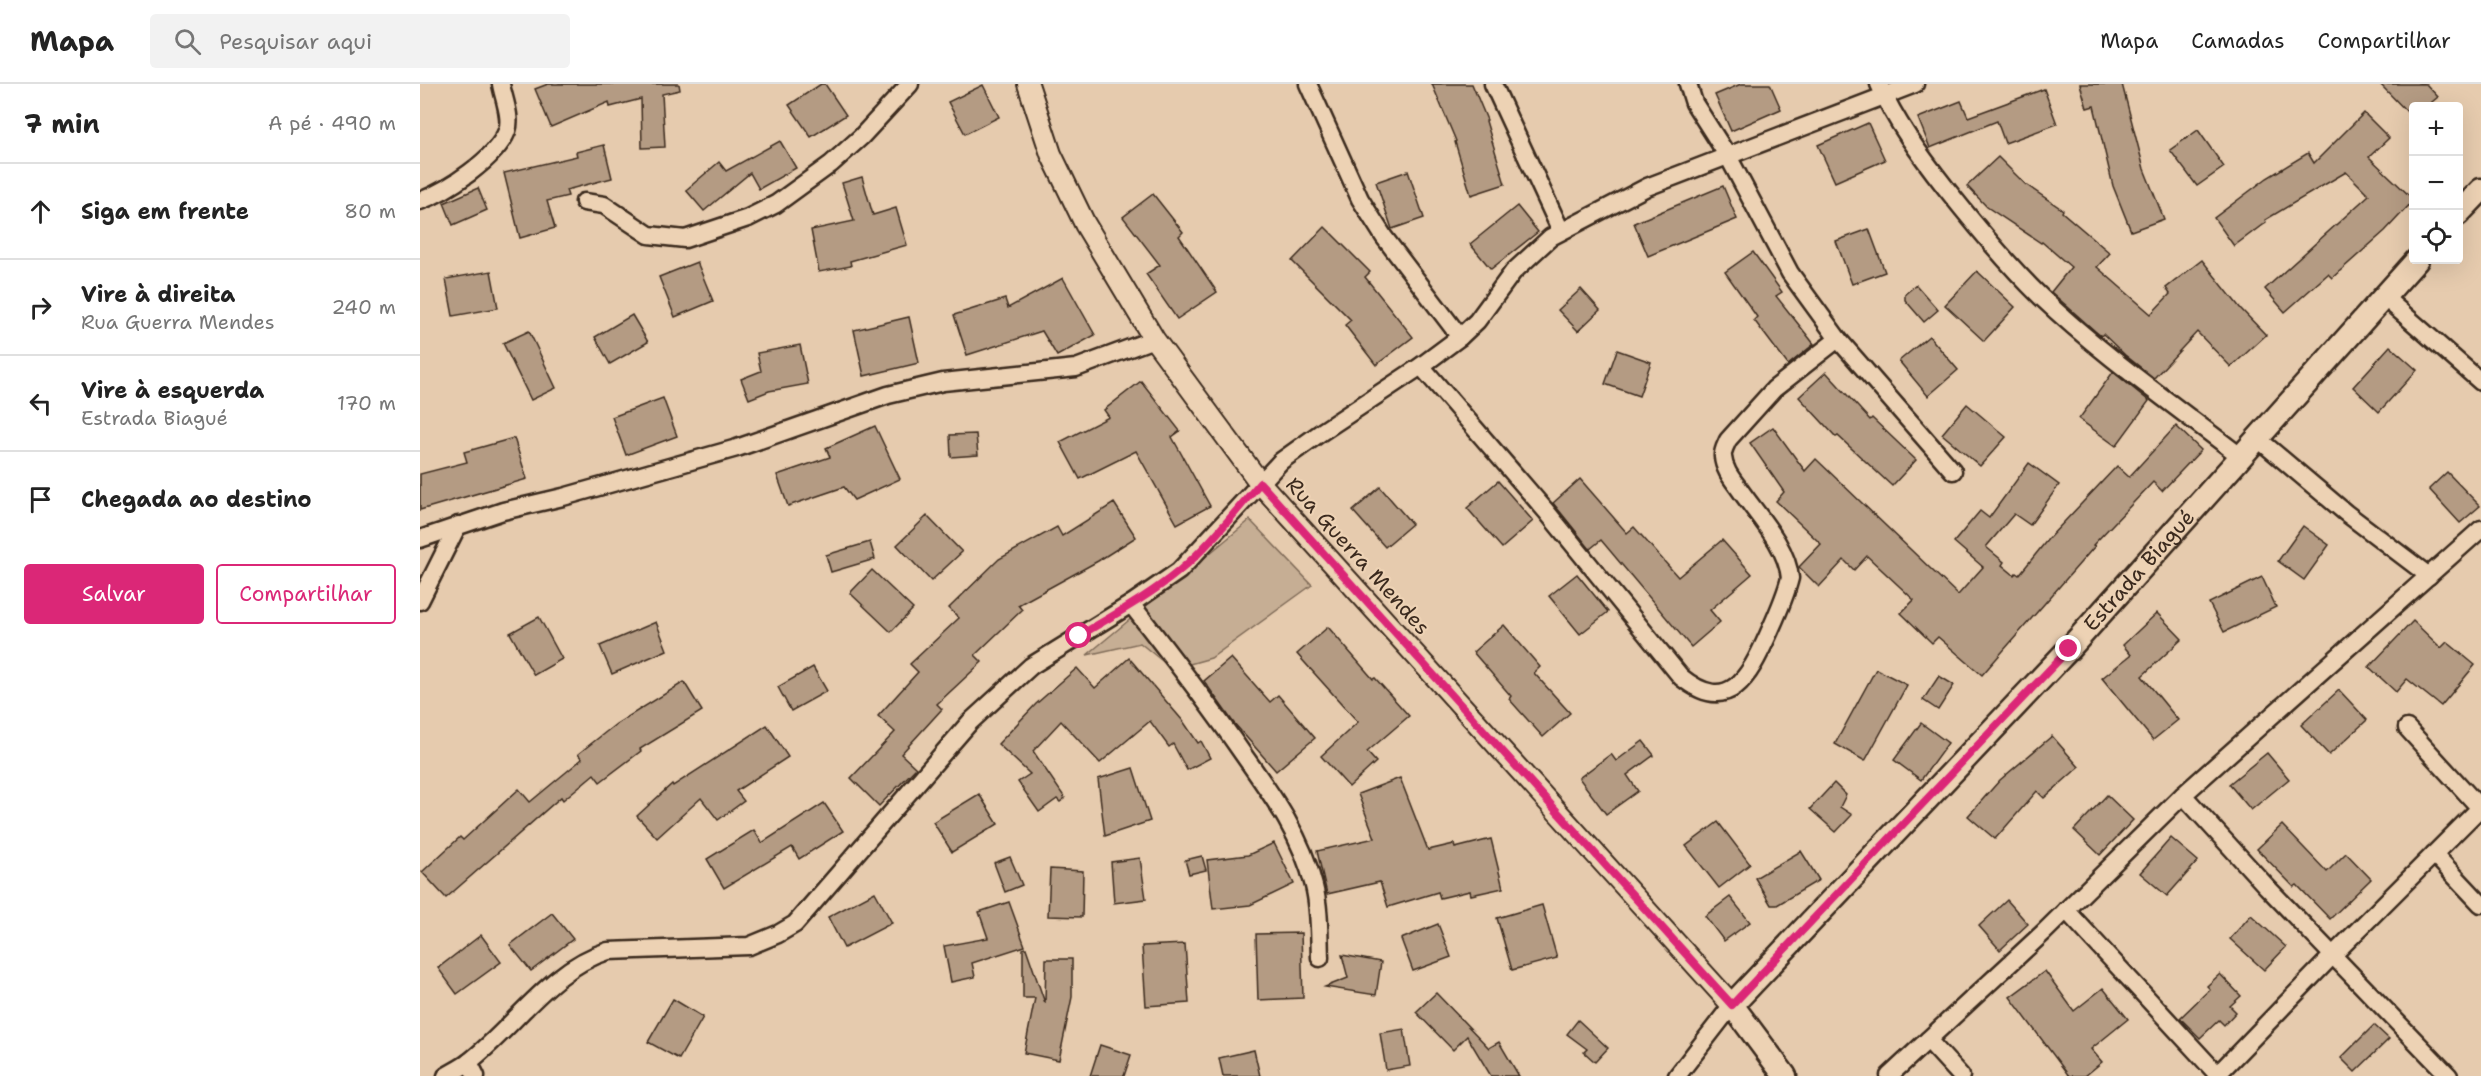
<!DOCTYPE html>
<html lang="pt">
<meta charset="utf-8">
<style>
:root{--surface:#fff;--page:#f2f2f2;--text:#222;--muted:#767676;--line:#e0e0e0;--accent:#db2777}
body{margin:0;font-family:"Shantell Sans",sans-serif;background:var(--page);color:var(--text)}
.controls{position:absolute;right:18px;top:18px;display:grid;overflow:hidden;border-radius:6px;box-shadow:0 6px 24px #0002}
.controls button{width:54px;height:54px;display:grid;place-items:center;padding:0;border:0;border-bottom:2px solid var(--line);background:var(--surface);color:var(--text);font:30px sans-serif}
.stop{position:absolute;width:18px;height:18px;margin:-14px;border:4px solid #db2777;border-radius:50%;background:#fff}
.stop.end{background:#db2777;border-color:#fff;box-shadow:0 2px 6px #0008}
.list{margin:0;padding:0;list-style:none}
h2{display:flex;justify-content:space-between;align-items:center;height:78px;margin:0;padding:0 24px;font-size:26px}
h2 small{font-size:20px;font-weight:400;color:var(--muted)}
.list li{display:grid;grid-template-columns:39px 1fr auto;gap:18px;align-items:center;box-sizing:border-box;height:96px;padding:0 24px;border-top:2px solid var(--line)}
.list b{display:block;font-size:22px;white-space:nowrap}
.list p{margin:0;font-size:20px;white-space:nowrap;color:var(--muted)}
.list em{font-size:20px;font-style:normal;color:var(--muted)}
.actions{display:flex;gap:12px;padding:18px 24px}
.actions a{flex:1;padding:14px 0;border:2px solid var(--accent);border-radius:6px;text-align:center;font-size:21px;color:var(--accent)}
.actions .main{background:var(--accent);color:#fff}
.icon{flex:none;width:33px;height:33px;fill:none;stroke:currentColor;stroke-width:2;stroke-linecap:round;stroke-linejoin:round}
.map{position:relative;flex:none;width:2061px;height:992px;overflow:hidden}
header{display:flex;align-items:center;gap:36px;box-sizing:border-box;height:84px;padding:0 30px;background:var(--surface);border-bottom:2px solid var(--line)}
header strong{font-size:28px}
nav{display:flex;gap:33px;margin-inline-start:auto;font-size:21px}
.search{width:420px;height:54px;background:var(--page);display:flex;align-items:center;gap:15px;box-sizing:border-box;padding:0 21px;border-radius:6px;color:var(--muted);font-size:22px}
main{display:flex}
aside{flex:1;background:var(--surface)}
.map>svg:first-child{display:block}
.green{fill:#c6ae94;stroke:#806c59;stroke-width:1.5}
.building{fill:#b49b83;stroke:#3b2a1e;stroke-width:1.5}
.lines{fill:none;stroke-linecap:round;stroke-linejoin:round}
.minor-casing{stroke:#3b2a1e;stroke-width:21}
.tertiary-casing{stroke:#3b2a1e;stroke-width:24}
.secondary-casing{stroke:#3b2a1e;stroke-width:27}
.minor{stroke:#edd2b4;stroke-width:16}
.tertiary{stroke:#edd2b4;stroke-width:20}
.secondary{stroke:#edd2b4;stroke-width:22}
.route{stroke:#db2777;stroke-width:8}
.labels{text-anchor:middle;stroke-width:4.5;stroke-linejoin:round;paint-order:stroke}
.street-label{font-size:21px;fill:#3b2a1e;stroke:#edd2b4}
</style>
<header>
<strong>Mapa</strong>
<div class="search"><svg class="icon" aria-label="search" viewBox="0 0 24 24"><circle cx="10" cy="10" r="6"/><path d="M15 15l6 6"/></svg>Pesquisar aqui</div>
<nav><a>Mapa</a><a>Camadas</a><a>Compartilhar</a></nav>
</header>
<main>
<aside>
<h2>7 min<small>A pé · 490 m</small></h2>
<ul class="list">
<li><svg class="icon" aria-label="ahead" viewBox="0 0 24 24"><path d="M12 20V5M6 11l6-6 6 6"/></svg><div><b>Siga em frente</b></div><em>80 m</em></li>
<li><svg class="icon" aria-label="right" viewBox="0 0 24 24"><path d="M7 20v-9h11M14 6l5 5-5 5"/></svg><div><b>Vire à direita</b><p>Rua Guerra Mendes</p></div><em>240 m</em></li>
<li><svg class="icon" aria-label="left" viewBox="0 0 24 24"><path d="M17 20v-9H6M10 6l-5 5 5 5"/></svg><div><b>Vire à esquerda</b><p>Estrada Biagué</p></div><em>170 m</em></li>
<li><svg class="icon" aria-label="arrive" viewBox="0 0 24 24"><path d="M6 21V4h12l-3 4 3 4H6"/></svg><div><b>Chegada ao destino</b></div></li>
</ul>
<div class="actions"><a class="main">Salvar</a><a>Compartilhar</a></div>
</aside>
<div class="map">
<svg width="2061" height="992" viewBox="0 0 2061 992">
<rect width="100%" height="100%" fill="#e6cbae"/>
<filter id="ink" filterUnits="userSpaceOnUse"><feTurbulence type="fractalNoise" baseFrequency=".0167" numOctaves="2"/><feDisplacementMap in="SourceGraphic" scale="12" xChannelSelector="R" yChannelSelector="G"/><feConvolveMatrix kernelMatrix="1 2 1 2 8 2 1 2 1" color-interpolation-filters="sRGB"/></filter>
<g filter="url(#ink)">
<!-- green -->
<path class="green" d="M 830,436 L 892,501 L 791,574 L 752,585 L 720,559 L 667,571 Z"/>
<!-- building -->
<g class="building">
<path d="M 128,0 L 259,0 L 260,6 L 242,10 L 245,63 L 222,64 L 221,15 L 190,23 L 189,18 L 131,43 L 115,5 Z"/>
<path d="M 401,0 L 405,0 L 426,31 L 391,53 L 369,21 Z"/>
<path d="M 1012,0 L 1052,0 L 1067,36 L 1066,37 L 1085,100 L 1051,111 L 1035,58 L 1036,57 Z"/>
<path d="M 1321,0 L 1350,0 L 1361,25 L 1311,47 L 1295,11 Z"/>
<path d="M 1660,0 L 1702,0 L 1724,85 L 1744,135 L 1711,147 L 1693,102 L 1674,22 L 1667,24 Z"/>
<path d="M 1960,0 L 2006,0 L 2018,13 L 2007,22 L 1994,22 L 1994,35 Z"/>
<path d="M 563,1 L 579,33 L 545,50 L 528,18 Z"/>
<path d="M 1624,5 L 1637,40 L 1585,59 L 1577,37 L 1510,64 L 1498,34 L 1541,17 L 1548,33 Z"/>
<path d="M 1944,29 L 1969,54 L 1949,73 L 1994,116 L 1965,147 L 1912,194 L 1908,190 L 1865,228 L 1845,205 L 1949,111 L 1926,88 L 1845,136 L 1846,138 L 1814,162 L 1794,134 L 1847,94 L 1888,69 L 1894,79 Z"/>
<path d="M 1448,39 L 1465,76 L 1415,98 L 1398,61 Z"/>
<path d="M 1778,46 L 1804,83 L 1777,102 L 1750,66 Z"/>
<path d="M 360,57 L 376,84 L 339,105 L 330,89 L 284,127 L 266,106 L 299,78 L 306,87 Z"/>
<path d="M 184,61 L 192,94 L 146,106 L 148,112 L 127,117 L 135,144 L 100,154 L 84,89 L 157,72 L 156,68 Z"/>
<path d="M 1578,73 L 1605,100 L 1643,126 L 1642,128 L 1690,169 L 1677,183 L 1731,230 L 1750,210 L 1746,204 L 1782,176 L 1821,225 L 1846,251 L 1811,283 L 1777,248 L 1734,294 L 1705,271 L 1683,250 L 1681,252 L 1675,247 L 1631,208 L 1651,183 L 1622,158 L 1621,159 L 1567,123 L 1547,102 Z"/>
<path d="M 988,87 L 1004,134 L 972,145 L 956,98 Z"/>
<path d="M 442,93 L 453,131 L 476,124 L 487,161 L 430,177 L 431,182 L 399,188 L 391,146 L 434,137 L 422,99 Z"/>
<path d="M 1303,102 L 1317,135 L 1228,172 L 1214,139 Z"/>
<path d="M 58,104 L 67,126 L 33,141 L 24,119 Z"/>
<path d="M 733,110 L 763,148 L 759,152 L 797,208 L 757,235 L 726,190 L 740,181 L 703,133 Z"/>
<path d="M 1097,122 L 1118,148 L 1071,185 L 1050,160 Z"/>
<path d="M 905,143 L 950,188 L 945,193 L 993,253 L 956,281 L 925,241 L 931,236 L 872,177 Z"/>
<path d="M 1449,145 L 1465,188 L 1432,200 L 1416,157 Z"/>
<path d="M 1333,168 L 1362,208 L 1356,212 L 1394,260 L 1368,281 L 1334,236 L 1337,233 L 1305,188 Z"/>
<path d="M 277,178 L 293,217 L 255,233 L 239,193 Z"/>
<path d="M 71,187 L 78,224 L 33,232 L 26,195 Z"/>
<path d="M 1557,187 L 1595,223 L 1564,257 L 1525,221 Z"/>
<path d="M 643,194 L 675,251 L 637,272 L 622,247 L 547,271 L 534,231 L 585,215 L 588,224 Z"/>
<path d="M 1496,201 L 1518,226 L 1504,238 L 1485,216 L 1485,210 Z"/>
<path d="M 1161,205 L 1180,226 L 1158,247 L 1138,226 Z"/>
<path d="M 212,231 L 228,258 L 190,280 L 175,253 Z"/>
<path d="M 489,233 L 499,279 L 444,292 L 434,246 Z"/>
<path d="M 109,247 L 136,304 L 111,316 L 83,259 Z"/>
<path d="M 1509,252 L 1538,286 L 1508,312 L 1479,277 Z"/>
<path d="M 380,261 L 388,300 L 349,307 L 329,315 L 321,295 L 341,287 L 337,269 Z"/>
<path d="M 1970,262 L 1997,286 L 1959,328 L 1933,303 Z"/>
<path d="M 1197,266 L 1231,278 L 1219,312 L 1185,300 Z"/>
<path d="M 1406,288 L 1450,336 L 1452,334 L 1496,376 L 1472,402 L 1418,352 L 1416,353 L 1379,313 Z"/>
<path d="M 1693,288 L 1729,317 L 1696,362 L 1659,335 Z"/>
<path d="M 721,297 L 760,347 L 752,353 L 790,422 L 757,440 L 716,367 L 660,395 L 640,358 L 689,333 L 684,326 Z"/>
<path d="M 243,314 L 257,352 L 206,371 L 192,333 Z"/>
<path d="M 1547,320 L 1586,353 L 1560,382 L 1522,350 Z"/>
<path d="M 455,342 L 480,395 L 434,416 L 424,403 L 368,422 L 357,391 L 410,373 L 406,364 Z"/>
<path d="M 1756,342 L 1781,366 L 1742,407 L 1733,398 L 1673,461 L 1675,462 L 1562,591 L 1518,553 L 1512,559 L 1481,529 L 1494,516 L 1447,472 L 1434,486 L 1424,476 L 1399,503 L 1379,483 L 1401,460 L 1356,417 L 1364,408 L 1330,359 L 1353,343 L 1385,387 L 1396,375 L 1538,511 L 1563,483 L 1534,458 L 1560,427 L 1569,434 L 1609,379 L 1639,401 L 1610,441 L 1594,430 L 1566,463 L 1584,478 L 1582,481 L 1594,491 L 1596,489 L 1599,491 L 1628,455 L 1697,382 L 1709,393 Z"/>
<path d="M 556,350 L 558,371 L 531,373 L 530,351 Z"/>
<path d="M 94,354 L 107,395 L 0,426 L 0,390 L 47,378 L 44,368 Z"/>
<path d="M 2027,388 L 2060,422 L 2040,439 L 2009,405 Z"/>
<path d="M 1160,395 L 1207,449 L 1214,443 L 1258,493 L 1302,456 L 1332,490 L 1290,526 L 1300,538 L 1271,563 L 1181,456 L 1170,465 L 1133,419 Z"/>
<path d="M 1078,397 L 1113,437 L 1082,464 L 1047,424 Z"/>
<path d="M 960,403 L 992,440 L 965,463 L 933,427 Z"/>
<path d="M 694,419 L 716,453 L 678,477 L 598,521 L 602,526 L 555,571 L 562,578 L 517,620 L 522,625 L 481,670 L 496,684 L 459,722 L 431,694 L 475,648 L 458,632 L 498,588 L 490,580 L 539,534 L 529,524 L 579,475 L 637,443 L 642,452 Z"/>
<path d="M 507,432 L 542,468 L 511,497 L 477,461 Z"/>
<path d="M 1883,442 L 1909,461 L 1884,496 L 1858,477 Z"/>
<path d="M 450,458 L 455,475 L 411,488 L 406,471 Z"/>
<path d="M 452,486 L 493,525 L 471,548 L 430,509 Z"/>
<path d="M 1157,490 L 1188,528 L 1160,550 L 1129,512 Z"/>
<path d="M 1842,493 L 1856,523 L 1804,548 L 1789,519 Z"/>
<path d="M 1737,529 L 1762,555 L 1722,592 L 1758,636 L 1733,656 L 1682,594 L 1711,571 L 1703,561 Z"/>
<path d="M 119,533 L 142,575 L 114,591 L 90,549 Z"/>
<path d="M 1993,537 L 2021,564 L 2027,558 L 2055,581 L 2021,622 L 1987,595 L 1976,608 L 1949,583 Z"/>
<path d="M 236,538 L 247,566 L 192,590 L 180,562 Z"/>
<path d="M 1084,541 L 1120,583 L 1114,589 L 1150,629 L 1123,653 L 1089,615 L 1091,612 L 1053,568 Z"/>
<path d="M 908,543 L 953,595 L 955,594 L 989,632 L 947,668 L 956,678 L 929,703 L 901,672 L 938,638 L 877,570 Z"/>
<path d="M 709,574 L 763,637 L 778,659 L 781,657 L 790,674 L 767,686 L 753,660 L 749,663 L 730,637 L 680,679 L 641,637 L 613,667 L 645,714 L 640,718 L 637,715 L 619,728 L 598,698 L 610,690 L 578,660 L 616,620 L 657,584 L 675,604 Z"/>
<path d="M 811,574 L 850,618 L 858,611 L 895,654 L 856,687 L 813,638 L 784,597 Z"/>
<path d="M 393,583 L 407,607 L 371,627 L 358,603 Z"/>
<path d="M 1456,585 L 1487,601 L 1445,677 L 1415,660 Z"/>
<path d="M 1519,592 L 1534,601 L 1518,626 L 1503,616 Z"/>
<path d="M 264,598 L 282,627 L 220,665 L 221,667 L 180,698 L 174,690 L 143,716 L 141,713 L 26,814 L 2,788 L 40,753 L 43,756 L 99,705 L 110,718 L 162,675 L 158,670 L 196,640 Z"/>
<path d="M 1919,606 L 1947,636 L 1909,671 L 1881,641 Z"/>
<path d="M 1501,639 L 1528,659 L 1501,696 L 1474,676 Z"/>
<path d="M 347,641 L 368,673 L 316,707 L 324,717 L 298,736 L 281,714 L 237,754 L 217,732 L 252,700 L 253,702 Z"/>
<path d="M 1632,652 L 1659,683 L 1624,714 L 1617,707 L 1575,755 L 1548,732 L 1580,696 Z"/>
<path d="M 1223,657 L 1234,671 L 1207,691 L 1218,707 L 1186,730 L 1159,694 L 1191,670 L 1196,677 Z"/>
<path d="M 1847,669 L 1869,695 L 1831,726 L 1809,700 Z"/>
<path d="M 713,684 L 730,737 L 685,752 L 678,695 Z"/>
<path d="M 980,694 L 1008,766 L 1034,760 L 1035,764 L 1071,755 L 1083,804 L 1051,811 L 1050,807 L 1020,814 L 1018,808 L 968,823 L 960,798 L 907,810 L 897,767 L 955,754 L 938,710 Z"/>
<path d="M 1414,699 L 1426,711 L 1420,723 L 1432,731 L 1416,748 L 1390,725 Z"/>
<path d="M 559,710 L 578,740 L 532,768 L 513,738 Z"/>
<path d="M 1687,711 L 1713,736 L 1680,771 L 1654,746 Z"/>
<path d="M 404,719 L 423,747 L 379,775 L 372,763 L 304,804 L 287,775 L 334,746 L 342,759 Z"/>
<path d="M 1298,738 L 1330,780 L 1299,804 L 1266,762 Z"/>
<path d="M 1862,741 L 1907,788 L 1926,769 L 1951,795 L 1910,835 L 1877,801 L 1874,803 L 1837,765 Z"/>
<path d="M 1751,754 L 1778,777 L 1747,812 L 1720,789 Z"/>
<path d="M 854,759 L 874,800 L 830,821 L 793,825 L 787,776 L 828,771 Z"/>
<path d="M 1381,767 L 1399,796 L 1357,821 L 1351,821 L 1335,794 Z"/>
<path d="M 782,772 L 786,786 L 769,790 L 765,776 Z"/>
<path d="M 590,773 L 602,801 L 585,808 L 574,779 Z"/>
<path d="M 720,774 L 726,815 L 694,819 L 691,778 Z"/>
<path d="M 630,785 L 663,787 L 662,833 L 628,832 Z"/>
<path d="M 455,808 L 472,839 L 424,864 L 408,833 Z"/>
<path d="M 1310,813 L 1330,838 L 1304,857 L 1285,832 Z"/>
<path d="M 1587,816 L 1608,840 L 1580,866 L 1559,842 Z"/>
<path d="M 589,818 L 605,862 L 552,879 L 555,893 L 531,898 L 524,862 L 568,854 L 559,828 Z"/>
<path d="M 1122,821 L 1137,874 L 1092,886 L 1077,834 Z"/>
<path d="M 132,829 L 153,855 L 111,887 L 90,861 Z"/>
<path d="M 1831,831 L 1866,863 L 1844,886 L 1810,855 Z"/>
<path d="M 1018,840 L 1031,873 L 993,887 L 981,855 Z"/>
<path d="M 881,849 L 883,914 L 838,916 L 836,850 Z"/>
<path d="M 61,851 L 81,878 L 37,910 L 18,884 Z"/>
<path d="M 765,860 L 769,919 L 726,922 L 722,862 Z"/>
<path d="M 606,864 L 625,919 L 626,875 L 652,875 L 652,913 L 639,976 L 604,969 L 615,914 L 603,914 L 603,865 Z"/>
<path d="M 922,871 L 961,878 L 956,911 L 905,903 L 928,894 Z"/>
<path d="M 1625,887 L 1654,927 L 1683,904 L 1708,935 L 1671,965 L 1682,978 L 1665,992 L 1649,992 L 1590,913 Z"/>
<path d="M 1800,890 L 1821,912 L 1810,922 L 1816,928 L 1804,941 L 1799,936 L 1780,954 L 1760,934 L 1790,905 L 1787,902 Z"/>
<path d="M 1016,909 L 1069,964 L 1079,958 L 1099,992 L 1071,992 L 1047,952 L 1033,966 L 996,928 Z"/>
<path d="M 253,915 L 283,933 L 259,975 L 228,958 Z"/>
<path d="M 1158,936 L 1188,964 L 1175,978 L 1164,968 L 1167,965 L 1147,950 Z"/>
<path d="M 1954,941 L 1969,955 L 1935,988 L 1921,974 Z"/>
<path d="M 984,945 L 990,982 L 966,986 L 960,949 Z"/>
<path d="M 680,961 L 711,971 L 704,992 L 670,992 Z"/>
<path d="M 834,966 L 840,992 L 803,992 L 799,974 Z"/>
</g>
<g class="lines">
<!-- minor casing -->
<g class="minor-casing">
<g id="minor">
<path d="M 888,0 L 940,115 L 964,153 L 1040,253"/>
<path d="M 1073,0 L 1141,147"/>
<path d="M 1268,0 L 1274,19 L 1309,74 L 1370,189 L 1418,255 L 1533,387"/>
<path d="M 1459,0 C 1475,37 1500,71 1525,103 C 1555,141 1586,179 1621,213 C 1682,271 1753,320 1820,372"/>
<path d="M 0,117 C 27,107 76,75 87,47 C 92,33 83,13 81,0"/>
<path d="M 164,118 L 184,121 L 229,151 L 265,155 L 328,134 L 356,120 L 411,80 L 441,53 L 490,0"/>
<path d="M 1963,212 L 2061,298"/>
<path d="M 1001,282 L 1126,427 L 1261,593 C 1309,632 1329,593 1348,551 C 1356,533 1365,514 1370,494 C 1367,462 1338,432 1320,406 C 1313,396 1304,386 1303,373 C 1302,367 1306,361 1308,356 L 1354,305 L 1418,255"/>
<path d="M 1837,354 L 1926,429 L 2009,492"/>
<path d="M 0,455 L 83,427 L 143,413 L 317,364 L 468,311 L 523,298 L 656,284 L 734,255"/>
<path d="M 0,517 L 38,441"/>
<path d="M 711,520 C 750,570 788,619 823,670 C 852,711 882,752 894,802 C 900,825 899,850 900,874"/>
<path d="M 1987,644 L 2060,724"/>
<path d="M 1763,711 L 1847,803 L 2029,992"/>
<path d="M 2014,770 L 2061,820"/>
<path d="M 1646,826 L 1798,991"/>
<path d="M 1508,956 L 1541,992"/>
<path d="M 49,978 L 56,992"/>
<path d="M 26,992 C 34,987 43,983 50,977 C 95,942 131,884 188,867 L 329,862 L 358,850 L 375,840 L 550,638 L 611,582 L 711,520 L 759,487 L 861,377 L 903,347 L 1001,282 L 1040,253 L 1057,237 L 1093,188 L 1131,153 L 1227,103 L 1495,0"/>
<path d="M 1257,992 L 1312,921"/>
<path d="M 1469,992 L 1623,849 L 1763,711 L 2061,445"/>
<path d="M 1796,992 L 1912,872 L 2061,723"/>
</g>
</g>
<!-- tertiary casing -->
<g class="tertiary-casing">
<path id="tertiary" d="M 608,0 L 631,70 L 665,140 L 734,255 L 840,399 L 1312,921"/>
</g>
<!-- secondary casing -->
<g class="secondary-casing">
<g id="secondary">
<path d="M 2038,130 L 2061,106"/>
<path id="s1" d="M 1365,992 L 1312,921 L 1649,565 L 1997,176"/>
</g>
</g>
<!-- minor -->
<use href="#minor" class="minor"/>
<!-- tertiary -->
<use href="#tertiary" class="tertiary"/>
<!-- secondary -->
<use href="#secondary" class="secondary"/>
</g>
</g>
<g class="lines" filter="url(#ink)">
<!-- route -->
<path class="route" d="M 659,552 C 692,532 729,512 759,487 C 789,462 814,429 840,399 L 1312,921 L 1649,565"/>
</g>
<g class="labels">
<!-- street labels -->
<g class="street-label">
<text transform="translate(938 472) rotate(48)" y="7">Rua Guerra Mendes</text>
<text dy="7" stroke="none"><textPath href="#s1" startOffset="684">Estrada Biagué</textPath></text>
</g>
</g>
</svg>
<div class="controls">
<button>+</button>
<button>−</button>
<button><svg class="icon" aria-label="locate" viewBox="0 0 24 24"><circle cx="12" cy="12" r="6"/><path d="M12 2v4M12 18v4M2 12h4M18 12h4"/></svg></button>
</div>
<div class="stop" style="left:659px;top:552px"></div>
<div class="stop end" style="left:1649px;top:565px"></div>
</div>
</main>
